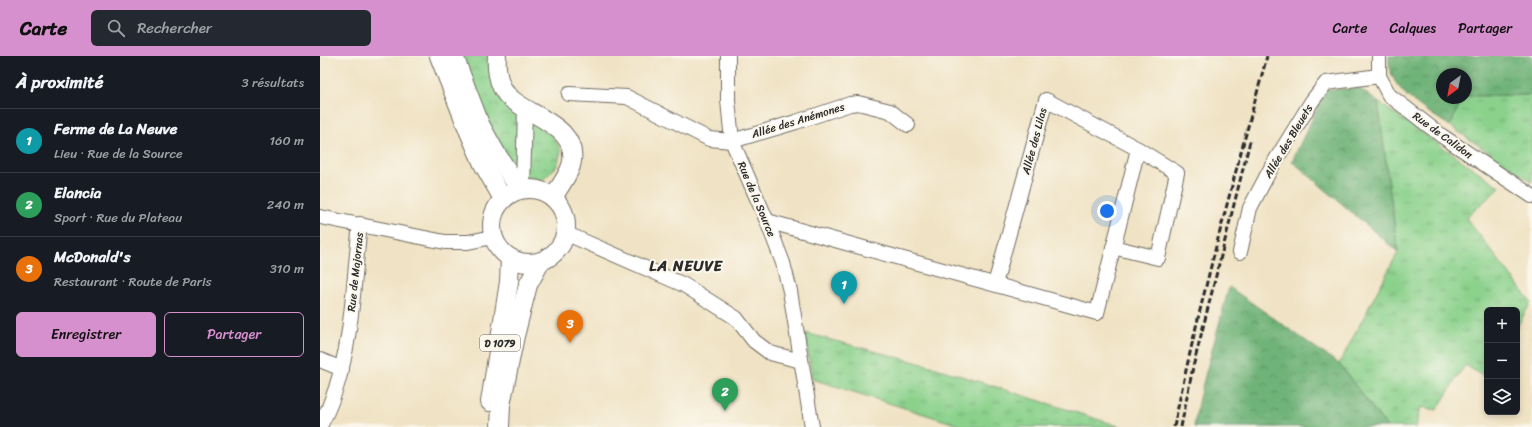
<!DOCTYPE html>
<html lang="fr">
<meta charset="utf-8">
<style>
:root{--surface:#171b24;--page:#242831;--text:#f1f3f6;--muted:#9ea1a6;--line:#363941;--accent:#d690ce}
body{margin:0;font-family:Sriracha,sans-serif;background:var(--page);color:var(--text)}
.controls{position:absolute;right:12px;bottom:12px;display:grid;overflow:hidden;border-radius:6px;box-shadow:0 2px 6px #0003}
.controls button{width:36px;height:36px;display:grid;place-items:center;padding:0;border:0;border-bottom:1px solid var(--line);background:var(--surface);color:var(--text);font:20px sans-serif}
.compass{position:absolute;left:1116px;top:12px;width:36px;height:36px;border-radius:50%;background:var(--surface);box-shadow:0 2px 6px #0003;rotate:212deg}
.you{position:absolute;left:787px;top:155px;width:14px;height:14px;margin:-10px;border:3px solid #fff;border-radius:50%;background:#1a73e8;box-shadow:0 0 0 6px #1a73e833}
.badge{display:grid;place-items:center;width:26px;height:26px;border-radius:50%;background:var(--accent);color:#fff;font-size:13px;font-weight:700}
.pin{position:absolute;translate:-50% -33px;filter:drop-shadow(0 1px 2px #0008)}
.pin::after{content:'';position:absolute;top:21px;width:14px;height:12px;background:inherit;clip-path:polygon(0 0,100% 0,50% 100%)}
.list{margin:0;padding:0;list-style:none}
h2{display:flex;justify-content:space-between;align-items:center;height:52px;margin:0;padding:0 16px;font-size:17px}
h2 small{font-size:13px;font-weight:400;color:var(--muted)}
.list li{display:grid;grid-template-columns:26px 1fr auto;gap:12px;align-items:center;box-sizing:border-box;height:64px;padding:0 16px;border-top:1px solid var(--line)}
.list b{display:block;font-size:15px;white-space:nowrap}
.list p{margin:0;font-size:13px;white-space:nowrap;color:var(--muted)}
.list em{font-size:13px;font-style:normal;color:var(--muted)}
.actions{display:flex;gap:8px;padding:12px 16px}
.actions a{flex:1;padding:9px 0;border:1px solid var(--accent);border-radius:6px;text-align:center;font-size:14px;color:var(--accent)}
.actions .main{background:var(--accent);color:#111}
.icon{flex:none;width:22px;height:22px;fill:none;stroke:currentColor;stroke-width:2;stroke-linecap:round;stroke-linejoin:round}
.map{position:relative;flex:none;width:1212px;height:371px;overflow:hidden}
header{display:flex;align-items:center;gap:24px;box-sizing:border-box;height:56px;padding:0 20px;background:var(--accent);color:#111}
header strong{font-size:19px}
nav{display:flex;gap:22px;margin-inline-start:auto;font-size:14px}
.search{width:280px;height:36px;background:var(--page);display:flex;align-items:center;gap:10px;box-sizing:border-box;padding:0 14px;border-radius:6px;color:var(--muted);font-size:15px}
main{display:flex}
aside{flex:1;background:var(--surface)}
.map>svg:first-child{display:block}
.grass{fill:url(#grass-tufts);stroke:#5b7e5c}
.forest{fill:url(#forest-crowns);stroke:#4e6f52}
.park{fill:url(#park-crowns);stroke:#5b7e5c}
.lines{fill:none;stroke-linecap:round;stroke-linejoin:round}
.minor-casing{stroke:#706b61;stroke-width:16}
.major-casing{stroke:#706b61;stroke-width:20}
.minor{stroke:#fff;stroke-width:14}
.major{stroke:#fff;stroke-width:18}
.rail{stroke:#2b2b2b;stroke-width:3;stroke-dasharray:6 3;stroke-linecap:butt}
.labels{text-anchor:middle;stroke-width:4;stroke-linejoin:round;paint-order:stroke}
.shield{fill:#fbf7ec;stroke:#696865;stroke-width:1}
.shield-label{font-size:10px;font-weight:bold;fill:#2b2b2b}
.street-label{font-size:11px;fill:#2b2b2b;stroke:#fbf7ec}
.district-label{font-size:15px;font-weight:bold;letter-spacing:1px;fill:#2b2b2b;stroke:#fbf7ec}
</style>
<header>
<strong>Carte</strong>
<div class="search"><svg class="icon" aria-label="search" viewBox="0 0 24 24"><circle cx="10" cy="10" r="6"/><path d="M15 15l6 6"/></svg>Rechercher</div>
<nav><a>Carte</a><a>Calques</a><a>Partager</a></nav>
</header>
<main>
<aside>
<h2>À proximité<small>3 résultats</small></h2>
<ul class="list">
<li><span class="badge" style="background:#0f9aa8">1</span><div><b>Ferme de La Neuve</b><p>Lieu · Rue de la Source</p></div><em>160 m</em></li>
<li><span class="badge" style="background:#2e9e5b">2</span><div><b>Elancia</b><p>Sport · Rue du Plateau</p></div><em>240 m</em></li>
<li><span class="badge" style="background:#e8710a">3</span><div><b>McDonald's</b><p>Restaurant · Route de Paris</p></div><em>310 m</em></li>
</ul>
<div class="actions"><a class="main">Enregistrer</a><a>Partager</a></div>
</aside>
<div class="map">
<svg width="1212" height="371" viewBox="0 0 1212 371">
<defs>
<pattern id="grass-tufts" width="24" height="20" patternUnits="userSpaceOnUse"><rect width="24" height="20" fill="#8bd18c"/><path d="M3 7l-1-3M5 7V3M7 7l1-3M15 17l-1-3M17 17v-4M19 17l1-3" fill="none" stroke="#72aa73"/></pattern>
<pattern id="forest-crowns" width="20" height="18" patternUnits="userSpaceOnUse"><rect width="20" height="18" fill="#70b378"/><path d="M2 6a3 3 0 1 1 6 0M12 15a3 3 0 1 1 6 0" fill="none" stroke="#5c9263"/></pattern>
<pattern id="park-crowns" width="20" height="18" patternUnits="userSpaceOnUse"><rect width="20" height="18" fill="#8bd18c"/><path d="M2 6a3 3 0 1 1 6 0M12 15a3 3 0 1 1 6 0" fill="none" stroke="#72aa73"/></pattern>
</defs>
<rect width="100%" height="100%" fill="#fbf7ec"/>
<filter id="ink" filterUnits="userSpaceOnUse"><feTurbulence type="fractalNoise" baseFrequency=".025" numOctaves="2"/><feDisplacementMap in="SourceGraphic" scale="8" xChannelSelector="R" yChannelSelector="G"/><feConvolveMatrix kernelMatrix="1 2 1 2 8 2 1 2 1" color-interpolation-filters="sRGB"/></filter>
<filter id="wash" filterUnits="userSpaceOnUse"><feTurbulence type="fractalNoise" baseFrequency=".012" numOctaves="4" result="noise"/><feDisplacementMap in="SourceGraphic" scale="16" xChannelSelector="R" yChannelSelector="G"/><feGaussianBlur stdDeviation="0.9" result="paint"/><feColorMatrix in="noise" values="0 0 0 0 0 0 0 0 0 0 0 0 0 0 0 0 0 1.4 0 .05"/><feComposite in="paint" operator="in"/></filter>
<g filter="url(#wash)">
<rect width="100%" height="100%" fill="#f0e3c5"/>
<!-- grass -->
<g class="grass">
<path d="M 1212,39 L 1212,126 L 1130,70 L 1142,42 L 1146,42 L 1146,40 Z"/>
<path d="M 1058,46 L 1180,131 L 1146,162 L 1211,246 L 1197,271 L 1197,254 L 1167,254 L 1167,322 L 1145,309 L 1117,354 L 1101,351 L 1096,371 L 1067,371 L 1019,308 L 1078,196 Z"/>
<path d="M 485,277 L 607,309 L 802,371 L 645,371 L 492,323 Z"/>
</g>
<!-- forest -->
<g class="forest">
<path d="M 1069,0 L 1212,0 L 1212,39 L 1146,40 L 1146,18 L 1122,18 L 1122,42 L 1142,42 L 1130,70 C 1105,53 1066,34 1069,0 Z"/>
<path d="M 1039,32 L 1058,46 L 1078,196 L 972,105 L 1006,34 Z"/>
<path d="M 909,231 L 1019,308 L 1067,371 L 874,371 L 878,346 Z"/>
</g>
<!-- park -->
<path class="park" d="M 138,0 L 169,0 L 221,71 L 234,81 L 241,95 L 237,110 L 222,125 L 199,119 L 176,91 Z"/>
</g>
<g filter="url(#ink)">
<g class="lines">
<!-- minor casing -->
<g class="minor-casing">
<g id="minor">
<path d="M 408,0 L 408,44 L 412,85 L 447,165 L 463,207 L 470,235 L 492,371"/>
<path d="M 1059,0 L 1059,20 L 1069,39 L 1122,80 L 1212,140"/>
<path d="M 249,38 L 307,41 L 389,83 L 412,85 L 476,66 L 530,48 L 538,47 L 570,55 L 588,69"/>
<path d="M 203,133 L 205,52"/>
<path d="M 0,161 L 125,186 L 148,186 L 173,181"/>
<path d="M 447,165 L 777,257 L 818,93 L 726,44 L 675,228"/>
<path d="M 245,177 L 364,229 L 416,262 L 434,285 L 450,297 L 481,305"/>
<path d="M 793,191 L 838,202 L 857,117 L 818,93"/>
<path d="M 920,196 L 930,152 L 952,110 L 992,45 L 1006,27 L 1059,20"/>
<path d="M 0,304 L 22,313"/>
<path d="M 0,370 C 33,309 32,236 40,168"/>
</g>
</g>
<!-- major casing -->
<g class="major-casing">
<g id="major">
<path d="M 119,0 L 149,76 L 163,108 L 183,143"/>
<path d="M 134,0 L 160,68 L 176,97 L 200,134"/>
<path d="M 177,0 C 176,12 178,28 186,38 C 205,60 262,69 251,110 C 247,121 239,132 233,141"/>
<circle cx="209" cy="170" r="37"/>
<path d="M 170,346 L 189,226 L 190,202"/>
<path d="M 180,371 L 181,349 L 195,280 L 208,229 L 221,205"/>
</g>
</g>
<!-- minor -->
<use href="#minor" class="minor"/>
<!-- major -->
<use href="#major" class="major"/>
<!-- rail -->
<g class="rail">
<path d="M 854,371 C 879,246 914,123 947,0"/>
<path d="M 861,371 L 873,311 L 930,85"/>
</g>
</g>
</g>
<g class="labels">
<!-- shield labels -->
<rect class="shield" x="160" y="279" width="40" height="16" rx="3"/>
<g class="shield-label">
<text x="180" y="291">D 1079</text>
</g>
<!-- street labels -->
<g class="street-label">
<text transform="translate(478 64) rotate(-17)" y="4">Allée des Anémones</text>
<text transform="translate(1123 79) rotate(36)" y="4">Rue de Calidon</text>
<text transform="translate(714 85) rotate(-75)" y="4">Allée des Lilas</text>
<text transform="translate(968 85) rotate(-59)" y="4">Allée des Bleuets</text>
<text transform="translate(437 143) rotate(67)" y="4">Rue de la Source</text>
<text transform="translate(35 216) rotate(-84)" y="4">Rue de Majornas</text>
</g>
<!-- district labels -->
<g class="district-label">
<text x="366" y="215">LA NEUVE</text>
</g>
</g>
</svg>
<div class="controls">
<button>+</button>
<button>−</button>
<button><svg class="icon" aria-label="layers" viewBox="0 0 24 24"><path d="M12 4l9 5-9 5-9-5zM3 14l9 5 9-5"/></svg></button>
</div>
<svg class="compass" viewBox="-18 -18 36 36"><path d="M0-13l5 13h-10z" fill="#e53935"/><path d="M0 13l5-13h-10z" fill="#9ea1a6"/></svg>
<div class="you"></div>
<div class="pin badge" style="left:524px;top:248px;background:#0f9aa8">1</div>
<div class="pin badge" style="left:405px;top:355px;background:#2e9e5b">2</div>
<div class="pin badge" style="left:250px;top:287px;background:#e8710a">3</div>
</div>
</main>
